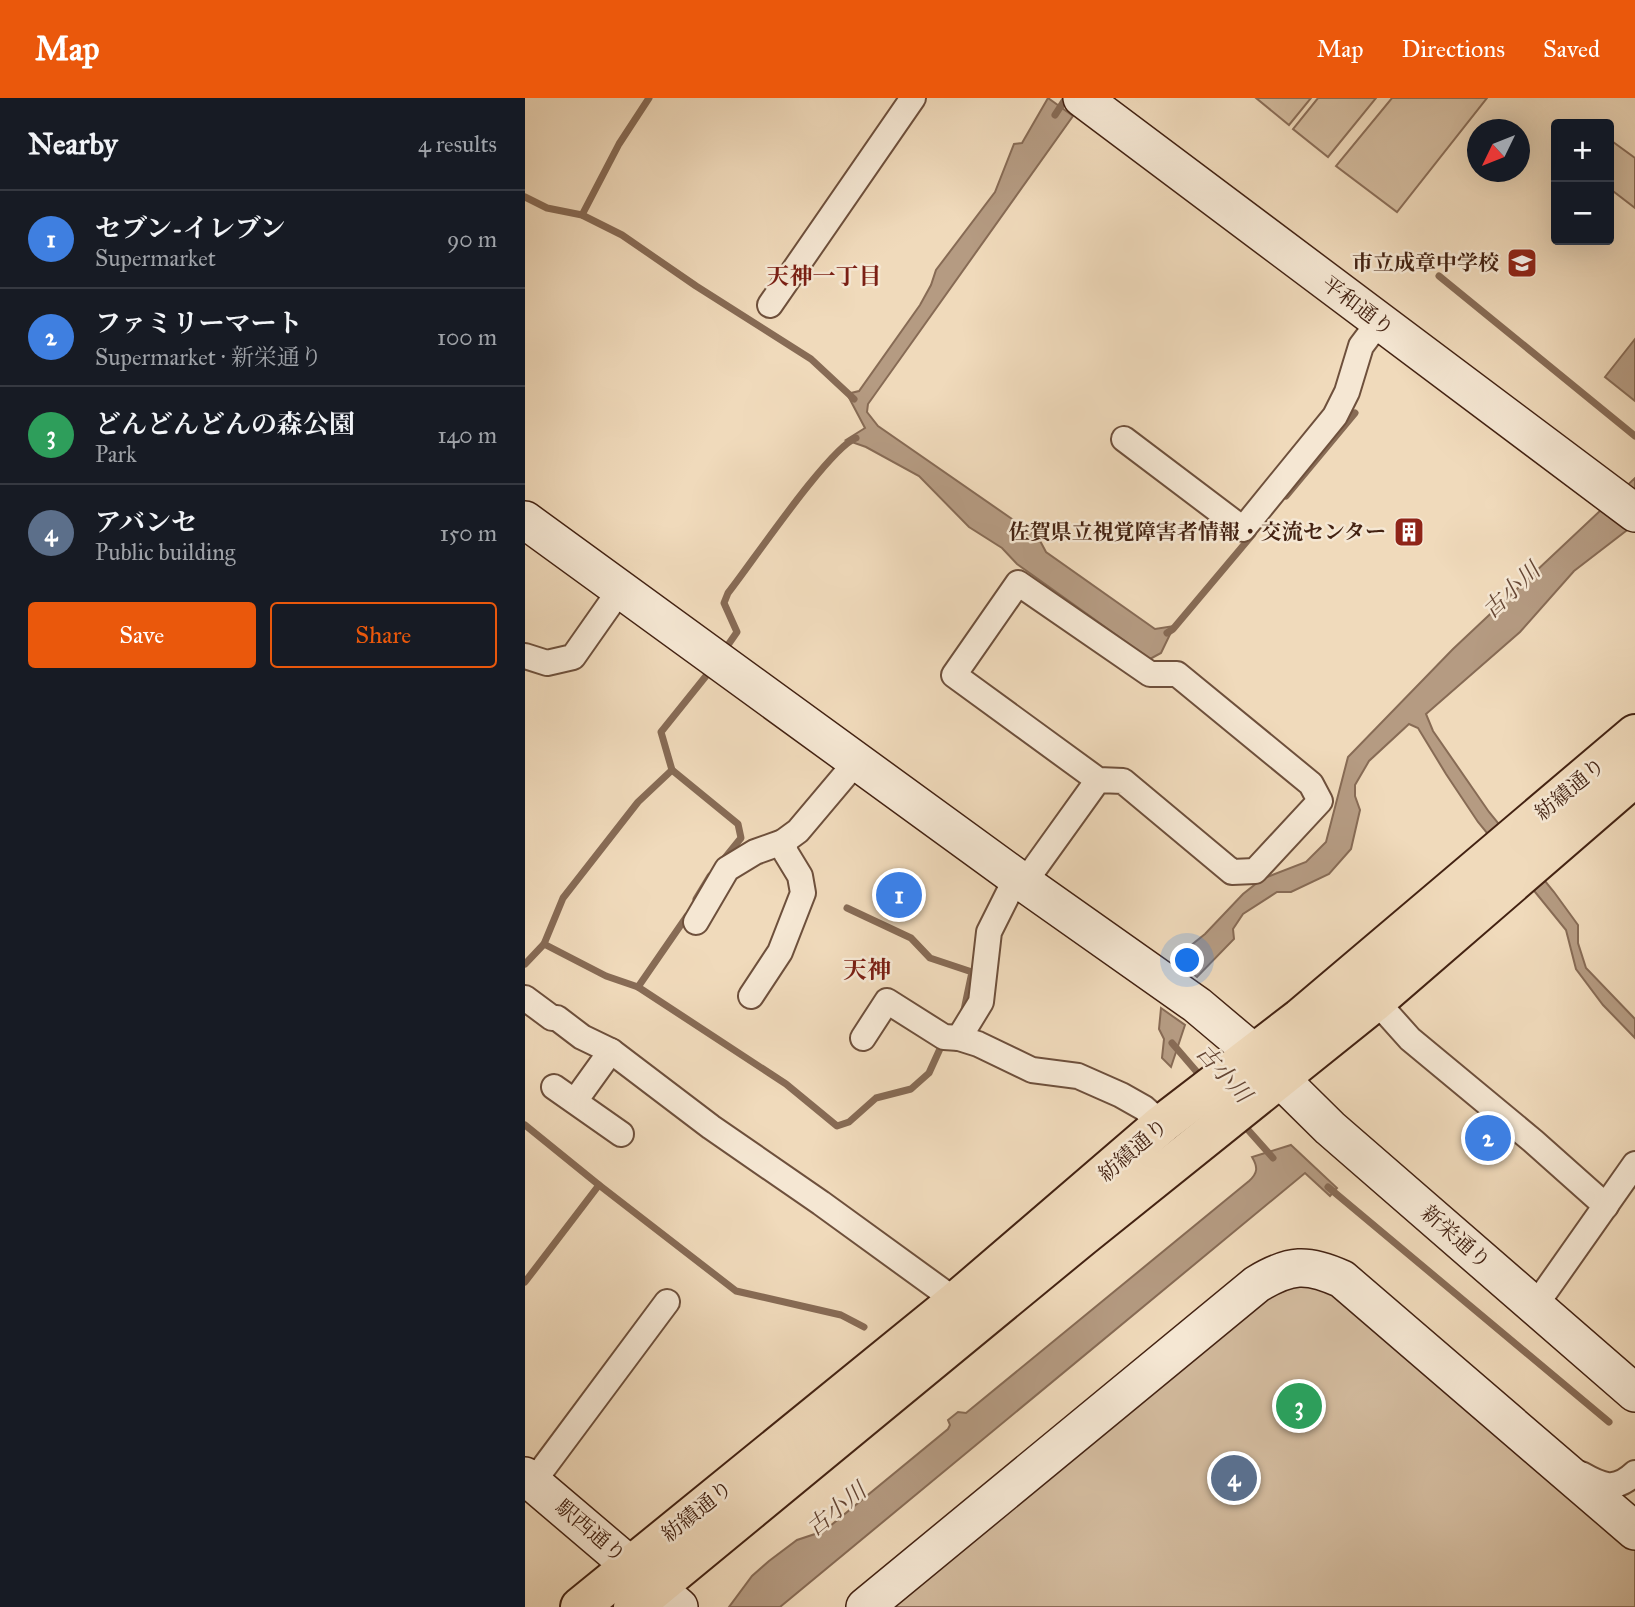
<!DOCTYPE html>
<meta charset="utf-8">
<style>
:root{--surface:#171b24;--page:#242831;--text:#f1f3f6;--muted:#9ea1a6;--line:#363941;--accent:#ea580c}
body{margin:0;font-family:"IM FELL Great Primer","Noto Serif JP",serif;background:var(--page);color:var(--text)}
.controls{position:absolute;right:21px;top:21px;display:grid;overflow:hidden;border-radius:7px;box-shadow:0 7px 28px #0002}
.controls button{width:63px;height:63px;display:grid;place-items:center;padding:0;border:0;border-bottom:2px solid var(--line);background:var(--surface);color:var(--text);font:35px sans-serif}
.compass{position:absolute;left:942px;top:21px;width:63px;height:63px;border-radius:50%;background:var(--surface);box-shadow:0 7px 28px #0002;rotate:227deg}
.you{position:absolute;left:663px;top:863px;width:24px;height:24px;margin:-18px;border:5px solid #fff;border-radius:50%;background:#1a73e8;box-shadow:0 0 0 10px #1a73e833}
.badge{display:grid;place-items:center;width:46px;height:46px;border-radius:50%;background:var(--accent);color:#fff;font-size:23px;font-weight:700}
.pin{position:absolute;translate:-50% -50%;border:4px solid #fff;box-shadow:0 2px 7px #0006}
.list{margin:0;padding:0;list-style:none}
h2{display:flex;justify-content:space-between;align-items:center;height:91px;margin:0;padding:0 28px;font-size:30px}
h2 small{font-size:23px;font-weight:400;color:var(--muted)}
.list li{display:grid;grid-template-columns:46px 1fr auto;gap:21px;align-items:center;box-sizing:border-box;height:98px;padding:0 28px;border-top:2px solid var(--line)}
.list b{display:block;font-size:26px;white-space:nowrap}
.list p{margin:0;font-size:23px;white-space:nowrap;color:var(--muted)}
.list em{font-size:23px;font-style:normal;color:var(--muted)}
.actions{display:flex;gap:14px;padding:21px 28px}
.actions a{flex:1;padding:16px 0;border:2px solid var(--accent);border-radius:7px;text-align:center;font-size:24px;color:var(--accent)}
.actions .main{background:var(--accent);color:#fff}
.map{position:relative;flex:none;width:1110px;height:1509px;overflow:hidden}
header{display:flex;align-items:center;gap:42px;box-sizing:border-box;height:98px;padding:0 35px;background:var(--accent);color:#fff}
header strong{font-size:33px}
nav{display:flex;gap:38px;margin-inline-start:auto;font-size:24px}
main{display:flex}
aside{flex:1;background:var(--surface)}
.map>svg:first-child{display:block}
.green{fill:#d3bb9e;stroke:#8b6e58;stroke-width:2}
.water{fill:#b59b82;stroke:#876b55;stroke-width:2}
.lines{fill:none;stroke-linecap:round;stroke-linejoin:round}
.stream{stroke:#876b55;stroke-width:7}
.street-casing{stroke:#6e503c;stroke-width:28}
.secondary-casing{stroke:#432212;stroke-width:40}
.highway-casing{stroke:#432212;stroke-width:42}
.street{stroke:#f5e7d3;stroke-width:24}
.secondary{stroke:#f5e7d3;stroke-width:37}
.highway{stroke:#f0dabb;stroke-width:38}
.labels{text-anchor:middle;stroke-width:5;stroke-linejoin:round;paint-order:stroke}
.poi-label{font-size:21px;font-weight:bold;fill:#432212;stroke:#f5e7d3;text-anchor:end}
.street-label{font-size:21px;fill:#432212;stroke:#f5e7d3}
.neighbourhood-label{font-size:23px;font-weight:bold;fill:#7a1f14;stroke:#f5e7d3}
.water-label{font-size:23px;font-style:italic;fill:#654634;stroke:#f5e7d3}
.quarter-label{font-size:24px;font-weight:bold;fill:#7a1f14;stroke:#f5e7d3}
</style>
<header>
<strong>Map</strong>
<nav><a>Map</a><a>Directions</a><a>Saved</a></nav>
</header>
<main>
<aside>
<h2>Nearby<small>4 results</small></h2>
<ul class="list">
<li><span class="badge" style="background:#3f7fe0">1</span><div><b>セブン-イレブン</b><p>Supermarket</p></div><em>90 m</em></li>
<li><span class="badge" style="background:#3f7fe0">2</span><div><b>ファミリーマート</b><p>Supermarket · 新栄通り</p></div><em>100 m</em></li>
<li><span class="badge" style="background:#2e9e5b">3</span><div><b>どんどんどんの森公園</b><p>Park</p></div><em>140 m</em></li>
<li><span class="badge" style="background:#5c6f8a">4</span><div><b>アバンセ</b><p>Public building</p></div><em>150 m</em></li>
</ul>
<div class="actions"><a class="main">Save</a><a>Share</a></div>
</aside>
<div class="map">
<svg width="1110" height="1509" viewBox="0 0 1110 1509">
<rect width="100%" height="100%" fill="#f0dabb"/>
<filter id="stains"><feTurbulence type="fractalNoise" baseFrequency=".00286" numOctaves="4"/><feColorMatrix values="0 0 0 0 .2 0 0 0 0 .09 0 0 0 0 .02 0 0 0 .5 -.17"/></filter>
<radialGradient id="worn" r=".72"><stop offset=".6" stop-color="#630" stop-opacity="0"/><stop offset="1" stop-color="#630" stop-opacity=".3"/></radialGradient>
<!-- green -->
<g class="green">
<path d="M 731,0 L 786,0 L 764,27 Z"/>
<path d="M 793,0 L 851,0 L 803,59 L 768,31 Z"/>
<path d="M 867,0 L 962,0 L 872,114 L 811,68 Z"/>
<path d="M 1084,41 L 1110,60 L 1110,110 L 1084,90 Z"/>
<path d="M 794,1185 L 1110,1446 L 1110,1509 L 362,1509 L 754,1187 Z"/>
</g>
<!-- water -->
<g class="water">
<path d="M 523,0 L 548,18 L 343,306 L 342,314 L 353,328 L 513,439 L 521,454 L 630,531 L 649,528 L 636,555 L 625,561 L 492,466 L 477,450 L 444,429 L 394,378 L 341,349 L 321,342 L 340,330 L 322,296 L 334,293 L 395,207 L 406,187 L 411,172 L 470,94 L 489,46 L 497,45 Z"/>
<path d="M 1110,241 L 1110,303 L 1080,279 Z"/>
<path d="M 1110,380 L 1110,426 L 1049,473 L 995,534 L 901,616 L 908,633 L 964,714 L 1029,794 L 1053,827 L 1053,845 L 1061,870 L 1110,921 L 1110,940 L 1078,907 L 1051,871 L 1041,832 L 953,724 L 921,676 L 893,630 L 884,626 L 844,663 L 830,687 L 830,698 L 835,712 L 826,751 L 804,776 L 766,794 L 752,794 L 718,816 L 708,831 L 709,841 L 672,879 L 649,861 L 680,836 L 718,796 L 737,781 L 781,764 L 801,744 L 823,659 L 928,551 Z"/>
<path d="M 636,910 L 660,927 L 646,969 L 637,960 L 639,941 L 634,931 Z"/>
<path d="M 766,1047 L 812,1090 L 805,1098 L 780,1075 L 255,1509 L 204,1509 L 227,1478 L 244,1463 L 272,1442 L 299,1433 L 423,1331 L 425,1327 L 423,1322 L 433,1314 L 441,1315 L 724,1083 C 733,1075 733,1069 727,1059 Z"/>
</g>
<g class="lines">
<!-- stream -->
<g class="stream">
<path d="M 530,17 L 541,0"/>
<path d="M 0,99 L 22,110 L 57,117 L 97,137 L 171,188 L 286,261 L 329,301"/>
<path d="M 57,117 L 94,46 L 124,0"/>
<path d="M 914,178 L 1110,338"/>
<path d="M 761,398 L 830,315"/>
<path d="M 642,535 L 648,531 L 728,436"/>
<path d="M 203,547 L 212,534 L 199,505 L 203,495 C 226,466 304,350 331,340"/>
<path d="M 147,672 L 213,726 L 216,740 L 199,761"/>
<path d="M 171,801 L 185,778"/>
<path d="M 322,810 L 386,840 L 405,860 L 447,874 L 439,912"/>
<path d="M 19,846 L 81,878 L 113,889 L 261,986 L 312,1028 L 324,1024 L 351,1000 L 386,991 L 404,975 L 419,942"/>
<path d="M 0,866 L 19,846 L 38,800 L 113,704 L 147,672 L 136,634 L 181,578"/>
<path d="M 113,889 L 162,818"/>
<path d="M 647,945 L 678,981"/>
<path d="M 716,1024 L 748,1060"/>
<path d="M 0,1027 L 74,1087 L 211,1193 L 316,1217 L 339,1229"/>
<path d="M 803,1089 L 1084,1324"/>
<path d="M 0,1184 L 74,1087"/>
</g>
<!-- street casing -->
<g class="street-casing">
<g id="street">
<path d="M 245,207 L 388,0"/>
<path d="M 599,341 L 718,431 L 810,318 L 822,294 L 836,248 L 854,224"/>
<path d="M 0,558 L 22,565 L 48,559 L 95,492"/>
<path d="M 499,785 L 573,682 L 429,577 L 493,485 L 625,576 L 652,576 L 786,686 L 795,703 L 730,773 L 707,774 L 598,683 L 573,682"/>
<path d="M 171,824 L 202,771 L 230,754 L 258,744 L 273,733 L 332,663"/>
<path d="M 226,898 L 255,854 L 278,795 L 275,778 L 261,755 L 258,744"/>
<path d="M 0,900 L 27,920 L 32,920 L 57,939 L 86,953 L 186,1029 L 296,1105 L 431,1203"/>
<path d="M 851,903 L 885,941 L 1008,1043 L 1081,1108"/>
<path d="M 338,940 L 362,903 L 419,939 L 434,940 L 453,946 L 507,972 L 553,978 L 596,997 L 619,1010 L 637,1026"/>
<path d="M 434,940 L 456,904 L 464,834 L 484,794 L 494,781"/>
<path d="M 29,989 L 96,1036"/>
<path d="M 50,1003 L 86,953"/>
<path d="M 1010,1208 L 1110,1066"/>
<path d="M 1056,1376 C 1077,1388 1090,1394 1110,1375"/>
<path d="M 8,1384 L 142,1204"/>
</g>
</g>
<!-- secondary casing -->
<g class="secondary-casing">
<g id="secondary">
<path d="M 557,0 L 1110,415"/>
<path d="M 0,422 L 499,785 L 672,907 L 729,955 L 805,1030 L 1110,1295"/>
<path d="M 0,1378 L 154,1509"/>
<path d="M 340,1509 L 732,1186 C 765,1166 782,1165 817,1181 L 1110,1433"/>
</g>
</g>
<!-- highway casing -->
<g class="highway-casing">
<g id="highway">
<path d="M 55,1509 L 431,1203 L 637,1026 L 775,920 L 1110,636"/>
<path d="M 108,1509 L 557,1139 L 851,903 L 1110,679"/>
</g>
</g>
<!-- street -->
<use href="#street" class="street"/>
<!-- secondary -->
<use href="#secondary" class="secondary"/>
<!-- highway -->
<use href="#highway" class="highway"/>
</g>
<!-- icons -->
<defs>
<g id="school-square" transform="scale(1.575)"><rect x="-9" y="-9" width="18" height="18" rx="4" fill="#8f2418" stroke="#f5e7d3"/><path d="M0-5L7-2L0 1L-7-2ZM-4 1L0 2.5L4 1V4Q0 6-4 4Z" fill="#fff"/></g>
<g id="building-square" transform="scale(1.575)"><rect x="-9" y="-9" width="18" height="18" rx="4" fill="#8f2418" stroke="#f5e7d3"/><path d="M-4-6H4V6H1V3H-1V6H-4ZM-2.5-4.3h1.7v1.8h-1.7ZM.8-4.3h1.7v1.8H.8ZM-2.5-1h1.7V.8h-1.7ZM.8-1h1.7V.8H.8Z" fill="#fff"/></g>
</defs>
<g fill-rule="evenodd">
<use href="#school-square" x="997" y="165"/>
<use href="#building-square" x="884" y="434"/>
</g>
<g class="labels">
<!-- poi labels -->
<g class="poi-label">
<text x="974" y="172">市立成章中学校</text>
<text x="861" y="441">佐賀県立視覚障害者情報・交流センター</text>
</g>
<!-- street labels -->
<g class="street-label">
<text transform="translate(833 208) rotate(37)" y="7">平和通り</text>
<text transform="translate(1045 691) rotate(-40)" y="7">紡績通り</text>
<text transform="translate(608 1052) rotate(-41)" y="7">紡績通り</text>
<text transform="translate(931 1139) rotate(41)" y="7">新栄通り</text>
<text transform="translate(172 1413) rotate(-39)" y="7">紡績通り</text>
<text transform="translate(66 1433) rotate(40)" y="7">駅西通り</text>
</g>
<!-- neighbourhood labels -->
<g class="neighbourhood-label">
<text x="299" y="186">天神一丁目</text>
</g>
<!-- water labels -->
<g class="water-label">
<text transform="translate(986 492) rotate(-43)" y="8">古小川</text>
<text transform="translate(699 975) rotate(48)" y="8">古小川</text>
<text transform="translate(311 1411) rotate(-39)" y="8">古小川</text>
</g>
<!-- quarter labels -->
<g class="quarter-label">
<text x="342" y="880">天神</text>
</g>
</g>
<rect width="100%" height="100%" filter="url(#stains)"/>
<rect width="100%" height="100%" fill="url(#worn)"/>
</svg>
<div class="controls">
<button>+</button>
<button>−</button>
</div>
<svg class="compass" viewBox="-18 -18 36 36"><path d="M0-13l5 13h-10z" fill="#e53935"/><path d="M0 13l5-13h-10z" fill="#9ea1a6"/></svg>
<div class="you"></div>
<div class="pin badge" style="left:374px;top:797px;background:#3f7fe0">1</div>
<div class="pin badge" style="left:963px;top:1040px;background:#3f7fe0">2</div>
<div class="pin badge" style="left:774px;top:1308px;background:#2e9e5b">3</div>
<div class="pin badge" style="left:709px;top:1380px;background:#5c6f8a">4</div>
</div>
</main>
